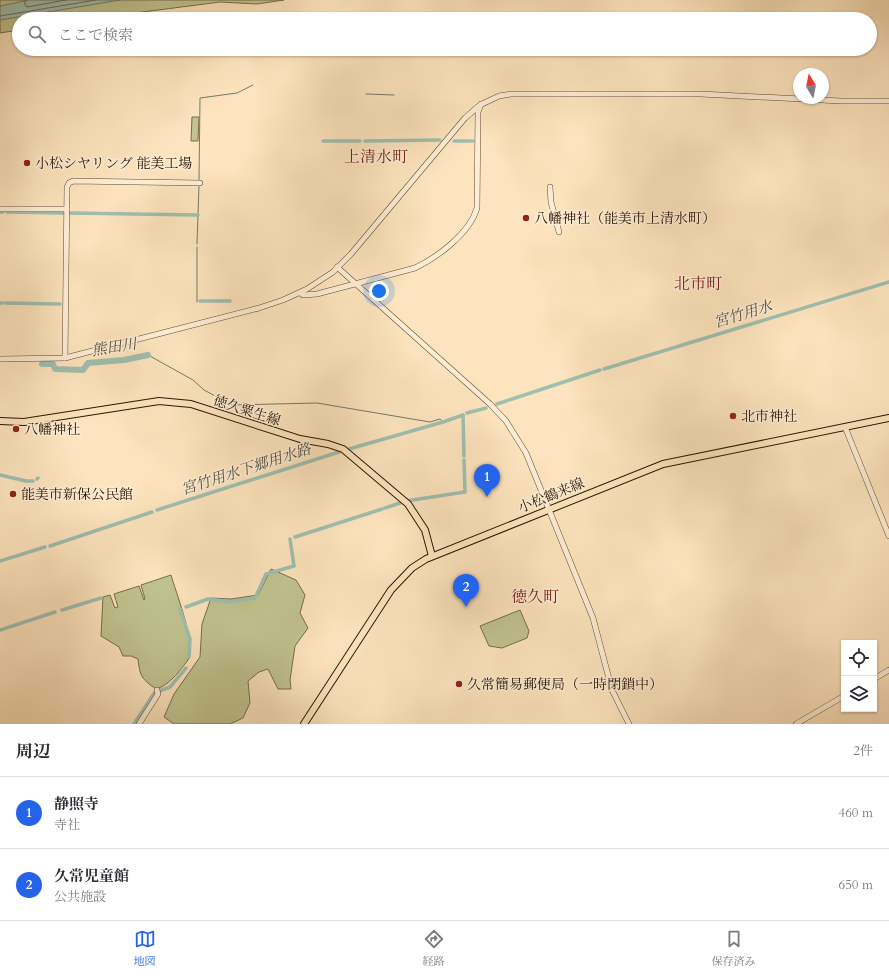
<!DOCTYPE html>
<html lang="ja">
<meta charset="utf-8">
<style>
:root{--surface:#fff;--page:#f2f2f3;--text:#2b2b33;--muted:#7c7c81;--line:#e1e1e2;--accent:#2563eb}
body{margin:0;font-family:Cardo,"Noto Serif JP",serif;background:var(--page);color:var(--text)}
.controls{position:absolute;right:12px;bottom:12px;display:grid;overflow:hidden;border-radius:0px;box-shadow:0 1px 3px #0004}
.controls button{width:36px;height:36px;display:grid;place-items:center;padding:0;border:0;border-bottom:1px solid var(--line);background:var(--surface);color:var(--text);font:20px sans-serif}
.compass{position:absolute;left:793px;top:68px;width:36px;height:36px;border-radius:50%;background:var(--surface);box-shadow:0 1px 3px #0004;rotate:350deg}
.you{position:absolute;left:379px;top:291px;width:14px;height:14px;margin:-10px;border:3px solid #fff;border-radius:50%;background:#1a73e8;box-shadow:0 0 0 6px #1a73e833}
.badge{display:grid;place-items:center;width:26px;height:26px;border-radius:50%;background:var(--accent);color:#fff;font-size:13px;font-weight:700}
.pin{position:absolute;translate:-50% -33px;filter:drop-shadow(0 1px 2px #0008)}
.pin::after{content:'';position:absolute;top:21px;width:14px;height:12px;background:inherit;clip-path:polygon(0 0,100% 0,50% 100%)}
.list{margin:0;padding:0;list-style:none}
h2{display:flex;justify-content:space-between;align-items:center;height:52px;margin:0;padding:0 16px;font-size:17px}
h2 small{font-size:13px;font-weight:400;color:var(--muted)}
.list li{display:grid;grid-template-columns:26px 1fr auto;gap:12px;align-items:center;box-sizing:border-box;height:72px;padding:0 16px;border-top:1px solid var(--line)}
.list b{display:block;font-size:15px;white-space:nowrap}
.list p{margin:0;font-size:13px;white-space:nowrap;color:var(--muted)}
.list em{font-size:13px;font-style:normal;color:var(--muted)}
.icon{flex:none;width:22px;height:22px;fill:none;stroke:currentColor;stroke-width:2;stroke-linecap:round;stroke-linejoin:round}
.map{position:relative;flex:none;width:889px;height:724px;overflow:hidden}
.search{position:absolute;background:var(--surface);box-shadow:0 1px 3px #0004;left:12px;right:12px;top:12px;height:44px;display:flex;align-items:center;gap:10px;box-sizing:border-box;padding:0 14px;border-radius:22px;color:var(--muted);font-size:15px}
.sheet{height:196px;background:var(--surface)}
nav{display:flex;justify-content:space-around;align-items:center;box-sizing:border-box;height:56px;border-top:1px solid var(--line);background:var(--surface);font-size:11px;color:var(--muted)}
nav a{display:grid;justify-items:center;gap:2px}
nav .on{color:var(--accent)}
.map>svg:first-child{display:block}
.green{fill:#c0c490;stroke:#766d49}
.water{fill:#9fbfb0;stroke:#717b6a}
.lines{fill:none;stroke-linecap:round;stroke-linejoin:round}
.shore{stroke:#656a59;stroke-width:1}
.stream{stroke:#717b6a;stroke-width:1}
.canal{stroke:#9fbfb0;stroke-width:3.5}
.river{stroke:#9fbfb0;stroke-width:6}
.minor-casing{stroke:#604a31;stroke-width:6}
.major-casing{stroke:#2b1602;stroke-width:8}
.minor{stroke:#feedd5;stroke-width:5}
.major{stroke:#fde4be;stroke-width:6}
.poi-dot{fill:#8f2418;stroke:#feedd5;stroke-width:1.5}
.labels{text-anchor:middle;stroke-width:3;stroke-linejoin:round;paint-order:stroke}
.poi-label{font-size:14px;fill:#2b1602;stroke:#feedd5;text-anchor:start}
.street-label{font-size:14px;fill:#2b1602;stroke:#feedd5}
.water-label{font-size:15px;font-style:italic;fill:#54513f;stroke:#feedd5}
.quarter-label{font-size:16px;fill:#7a1f14;stroke:#feedd5}
</style>
<div class="map">
<svg width="889" height="724" viewBox="0 0 889 724">
<rect width="100%" height="100%" fill="#fde4be"/>
<filter id="stains"><feTurbulence type="fractalNoise" baseFrequency=".005" numOctaves="4"/><feColorMatrix values="0 0 0 0 .2 0 0 0 0 .09 0 0 0 0 .02 0 0 0 .5 -.17"/></filter>
<radialGradient id="worn" r=".72"><stop offset=".6" stop-color="#630" stop-opacity="0"/><stop offset="1" stop-color="#630" stop-opacity=".3"/></radialGradient>
<!-- green -->
<g class="green">
<path d="M 0,0 L 284,0 L 257,4 L 220,2 L 89,19 L 19,19 L 19,30 L 0,33 Z"/>
<path d="M 192,117 L 199,117 L 198,141 L 191,141 Z"/>
<path d="M 271,569 L 296,580 L 305,595 L 300,613 L 308,628 L 295,646 L 290,680 L 291,689 L 278,689 L 268,669 L 259,672 L 248,681 L 250,703 L 243,718 L 230,724 L 174,724 L 164,717 L 174,694 L 200,657 L 202,624 L 211,598 L 231,599 L 258,595 Z"/>
<path d="M 171,575 C 176,592 194,640 190,655 C 188,662 182,667 178,673 C 171,680 166,686 156,689 C 142,679 140,677 138,659 L 131,656 L 123,656 L 119,647 L 101,636 L 103,597 L 110,595 L 115,608 L 118,607 L 114,594 L 139,586 L 144,600 L 145,599 L 141,585 Z"/>
<path d="M 520,610 L 529,631 L 527,638 L 502,648 L 489,646 L 480,626 Z"/>
</g>
<!-- water -->
<path class="water" d="M 29,0 L 120,0 L 0,20 L 0,6 Z"/>
<g class="lines">
<!-- shore -->
<g class="shore">
<path d="M 25,0 L 25,5 L 27,7 L 66,0"/>
<path d="M 0,16 L 96,0"/>
</g>
<!-- stream -->
<g class="stream">
<path d="M 366,94 L 394,95"/>
<path d="M 199,180 L 200,98 L 237,93 L 253,85"/>
<path d="M 197,244 L 199,186"/>
<path d="M 197,302 L 197,247"/>
<path d="M 148,355 L 193,380 L 204,390 L 232,405 L 317,403 L 430,422 L 440,419 L 443,422"/>
</g>
<!-- canal -->
<g class="canal">
<path d="M 323,141 L 360,141"/>
<path d="M 365,141 L 440,140"/>
<path d="M 454,141 L 473,141"/>
<path d="M 0,212 L 3,212"/>
<path d="M 7,212 L 63,213"/>
<path d="M 69,213 L 198,215"/>
<path d="M 200,301 L 230,301"/>
<path d="M 0,303 L 2,303"/>
<path d="M 5,303 L 60,304"/>
<path d="M 604,369 L 889,282"/>
<path d="M 497,404 L 600,370"/>
<path d="M 467,413 L 486,408"/>
<path d="M 463,415 L 464,456"/>
<path d="M 349,449 L 443,422 L 463,415"/>
<path d="M 0,475 L 26,481 L 33,481"/>
<path d="M 37,479 L 38,478"/>
<path d="M 406,501 L 465,492 L 464,460"/>
<path d="M 385,508 L 400,503"/>
<path d="M 157,510 L 342,451"/>
<path d="M 295,537 L 382,509"/>
<path d="M 50,546 L 152,512"/>
<path d="M 0,561 L 45,547"/>
<path d="M 186,607 L 208,599 L 231,602 L 255,598 L 266,574 L 294,566 L 290,539"/>
<path d="M 180,609 L 190,639 L 189,657"/>
<path d="M 62,610 L 101,598"/>
<path d="M 0,630 L 55,612"/>
<path d="M 159,691 L 170,687 L 186,668"/>
<path d="M 134,724 L 155,692"/>
</g>
<!-- river -->
<path class="river" d="M 42,364 L 53,364 L 55,369 L 83,370 L 88,363 L 124,360 L 148,355"/>
<!-- minor casing -->
<g class="minor-casing">
<g id="minor">
<path d="M 550,187 L 551,202 L 559,232"/>
<path d="M 0,209 L 67,209"/>
<path d="M 337,267 L 490,404 L 506,421 L 526,453 L 593,618 L 612,690 L 629,724"/>
<path d="M 300,293 L 303,295 L 317,294 L 415,268 C 438,257 470,233 477,208 L 478,112 L 481,104"/>
<path d="M 65,358 L 67,187 L 69,183 L 73,181 L 200,183"/>
<path d="M 0,359 L 65,358 L 259,308 L 283,300 L 307,289 L 333,272 L 351,254 L 465,118 L 480,105 L 499,96 L 511,94 L 701,94 L 841,101 L 889,101"/>
<path d="M 845,427 L 889,536"/>
<path d="M 874,679 L 889,670"/>
<path d="M 139,724 L 158,694 L 157,690"/>
<path d="M 796,724 L 844,696"/>
</g>
</g>
<!-- major casing -->
<g class="major-casing">
<g id="major">
<path d="M 0,421 L 24,422 L 159,401 L 191,404 L 300,439 L 328,444 L 343,449 L 408,504 L 425,530 L 432,556"/>
<path d="M 304,724 L 391,590 L 412,568 L 426,559 L 663,464 L 889,418"/>
</g>
</g>
<!-- minor -->
<use href="#minor" class="minor"/>
<!-- major -->
<use href="#major" class="major"/>
</g>
<!-- markers -->
<g class="poi-dot">
<circle cx="27" cy="163" r="4"/>
<circle cx="526" cy="218" r="4"/>
<circle cx="733" cy="416" r="4"/>
<circle cx="16" cy="429" r="4"/>
<circle cx="13" cy="494" r="4"/>
<circle cx="459" cy="684" r="4"/>
</g>
<g class="labels">
<!-- poi labels -->
<g class="poi-label">
<text x="35" y="168">小松シヤリング 能美工場</text>
<text x="534" y="223">八幡神社（能美市上清水町）</text>
<text x="741" y="421">北市神社</text>
<text x="24" y="434">八幡神社</text>
<text x="21" y="499">能美市新保公民館</text>
<text x="467" y="689">久常簡易郵便局（一時閉鎖中）</text>
</g>
<!-- street labels -->
<g class="street-label">
<text transform="translate(247 410) rotate(18)" y="5">徳久粟生線</text>
<text transform="translate(551 495) rotate(-22)" y="5">小松鶴来線</text>
</g>
<!-- water labels -->
<g class="water-label">
<text transform="translate(743 314) rotate(-17)" y="5">宮竹用水</text>
<text transform="translate(114 347) rotate(-9)" y="5">熊田川</text>
<text transform="translate(246 469) rotate(-18)" y="5">宮竹用水下郷用水路</text>
</g>
<!-- quarter labels -->
<g class="quarter-label">
<text x="376" y="162">上清水町</text>
<text x="698" y="289">北市町</text>
<text x="535" y="602">徳久町</text>
</g>
</g>
<rect width="100%" height="100%" filter="url(#stains)"/>
<rect width="100%" height="100%" fill="url(#worn)"/>
</svg>
<div class="controls">
<button><svg class="icon" aria-label="locate" viewBox="0 0 24 24"><circle cx="12" cy="12" r="6"/><path d="M12 2v4M12 18v4M2 12h4M18 12h4"/></svg></button>
<button><svg class="icon" aria-label="layers" viewBox="0 0 24 24"><path d="M12 4l9 5-9 5-9-5zM3 14l9 5 9-5"/></svg></button>
</div>
<svg class="compass" viewBox="-18 -18 36 36"><path d="M0-13l5 13h-10z" fill="#e53935"/><path d="M0 13l5-13h-10z" fill="#7c7c81"/></svg>
<div class="you"></div>
<div class="pin badge" style="left:487px;top:497px">1</div>
<div class="pin badge" style="left:466px;top:607px">2</div>
<div class="search"><svg class="icon" aria-label="search" viewBox="0 0 24 24"><circle cx="10" cy="10" r="6"/><path d="M15 15l6 6"/></svg>ここで検索</div>
</div>
<section class="sheet">
<h2>周辺<small>2件</small></h2>
<ul class="list">
<li><span class="badge">1</span><div><b>静照寺</b><p>寺社</p></div><em>460 m</em></li>
<li><span class="badge">2</span><div><b>久常児童館</b><p>公共施設</p></div><em>650 m</em></li>
</ul>
</section>
<nav>
<a class="on"><svg class="icon" aria-label="map" viewBox="0 0 24 24"><path d="M3 6l6-2 6 2 6-2v14l-6 2-6-2-6 2zM9 4v14M15 6v14"/></svg>地図</a>
<a><svg class="icon" aria-label="directions" viewBox="0 0 24 24"><path d="M12 3l9 9-9 9-9-9zM9 14v-3h6M13 9l2 2-2 2"/></svg>経路</a>
<a><svg class="icon" aria-label="saved" viewBox="0 0 24 24"><path d="M7 4h10v16l-5-4-5 4z"/></svg>保存済み</a>
</nav>
